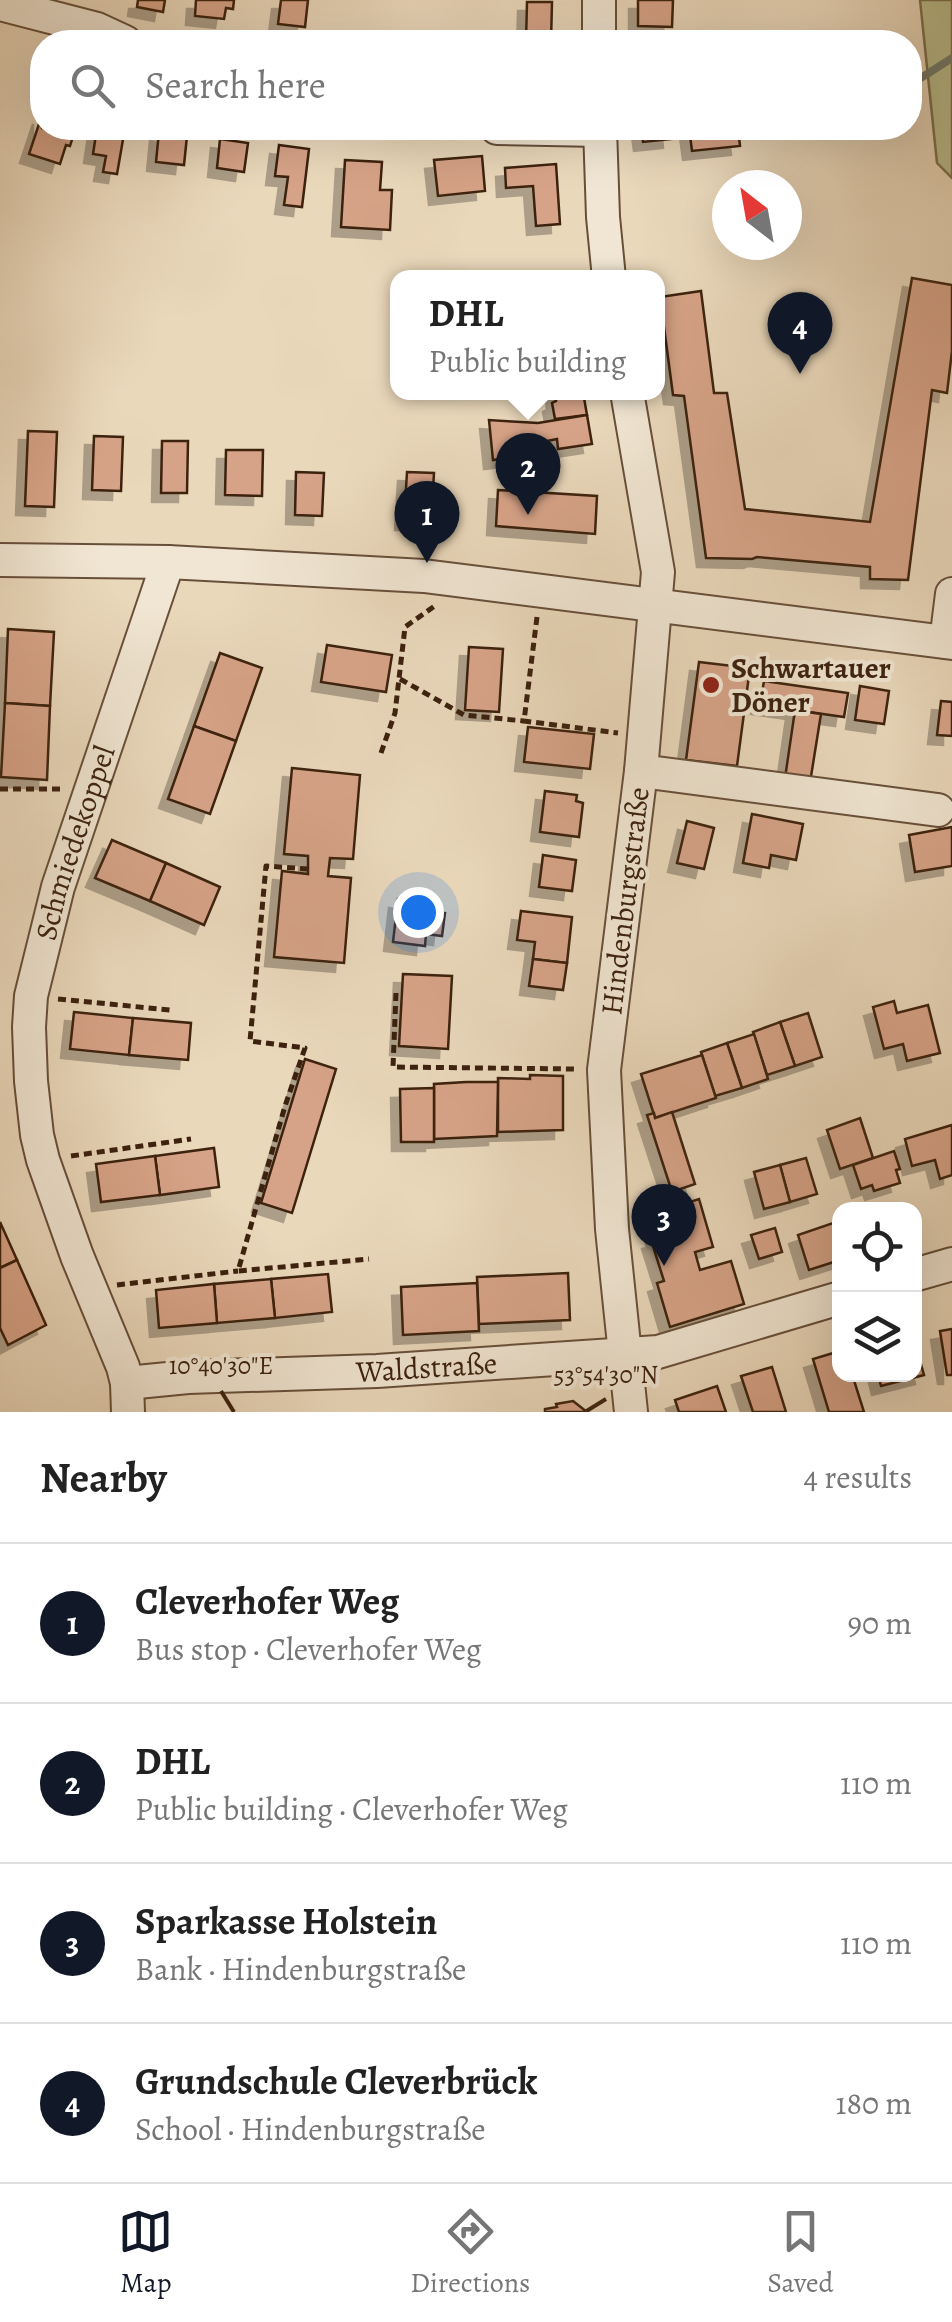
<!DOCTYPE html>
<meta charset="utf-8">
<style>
:root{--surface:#fff;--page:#f6f6f6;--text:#222;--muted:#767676;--line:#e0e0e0;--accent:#111827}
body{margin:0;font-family:Alegreya,serif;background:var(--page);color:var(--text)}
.controls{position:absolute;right:30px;bottom:30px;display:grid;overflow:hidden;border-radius:20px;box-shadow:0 10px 40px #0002}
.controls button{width:90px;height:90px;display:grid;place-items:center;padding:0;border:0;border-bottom:2px solid var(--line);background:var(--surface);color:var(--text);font:50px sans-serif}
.compass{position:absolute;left:712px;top:170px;width:90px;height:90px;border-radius:50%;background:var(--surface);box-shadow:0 10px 40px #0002;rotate:329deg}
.you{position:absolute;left:418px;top:912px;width:35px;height:35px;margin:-25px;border:8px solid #fff;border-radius:50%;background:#1a73e8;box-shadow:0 0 0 15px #1a73e833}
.badge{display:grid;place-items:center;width:65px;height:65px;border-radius:50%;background:var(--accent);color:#fff;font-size:32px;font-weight:700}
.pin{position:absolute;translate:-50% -82px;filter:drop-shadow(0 2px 5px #0008)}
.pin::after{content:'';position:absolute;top:52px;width:35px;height:30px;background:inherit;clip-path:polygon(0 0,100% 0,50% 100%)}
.popup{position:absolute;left:390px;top:270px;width:275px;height:130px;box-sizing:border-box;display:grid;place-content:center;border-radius:20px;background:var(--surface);filter:drop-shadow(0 2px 8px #0005);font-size:32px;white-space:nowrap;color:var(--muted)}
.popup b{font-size:38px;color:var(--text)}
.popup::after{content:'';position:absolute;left:50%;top:100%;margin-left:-20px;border:20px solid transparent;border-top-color:var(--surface)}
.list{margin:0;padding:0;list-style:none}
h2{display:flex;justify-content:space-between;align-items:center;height:130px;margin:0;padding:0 40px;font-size:42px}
h2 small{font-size:32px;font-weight:400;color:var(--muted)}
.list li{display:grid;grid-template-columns:65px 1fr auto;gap:30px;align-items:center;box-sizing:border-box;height:160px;padding:0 40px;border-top:2px solid var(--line)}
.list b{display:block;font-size:38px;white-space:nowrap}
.list p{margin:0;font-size:32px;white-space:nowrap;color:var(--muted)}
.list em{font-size:32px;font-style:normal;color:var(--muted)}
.icon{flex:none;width:55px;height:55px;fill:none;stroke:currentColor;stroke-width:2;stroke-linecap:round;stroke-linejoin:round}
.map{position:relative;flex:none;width:952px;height:1412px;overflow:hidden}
.search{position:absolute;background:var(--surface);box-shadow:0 10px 40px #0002;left:30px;right:30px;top:30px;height:110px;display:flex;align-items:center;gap:25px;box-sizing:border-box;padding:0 35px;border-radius:40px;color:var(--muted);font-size:38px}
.sheet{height:770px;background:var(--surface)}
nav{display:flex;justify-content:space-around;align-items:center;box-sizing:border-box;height:140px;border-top:2px solid var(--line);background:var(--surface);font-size:28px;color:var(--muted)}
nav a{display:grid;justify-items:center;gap:5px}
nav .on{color:var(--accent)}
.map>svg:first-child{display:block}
.green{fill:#babe8e;stroke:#7b704e;stroke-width:2.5}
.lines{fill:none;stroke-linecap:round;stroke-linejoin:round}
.stream{stroke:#737d70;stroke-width:8}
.building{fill:#d7a388;stroke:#3c210f;stroke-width:2.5;filter:url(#shadow)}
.minor-casing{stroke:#684f3a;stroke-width:36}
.path{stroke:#3c210f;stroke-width:5;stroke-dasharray:8 5;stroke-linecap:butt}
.minor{stroke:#f1e6d3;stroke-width:32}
.ticks{fill:none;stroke:#3c210f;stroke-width:4}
.poi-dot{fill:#8f2418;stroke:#f1e6d3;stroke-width:4}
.labels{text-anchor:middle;stroke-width:8;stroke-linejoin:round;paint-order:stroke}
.poi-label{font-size:30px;font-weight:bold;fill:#3c210f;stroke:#f1e6d3;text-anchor:start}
.street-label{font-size:30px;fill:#3c210f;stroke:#f1e6d3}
.ticks-label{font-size:25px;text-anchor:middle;fill:#3c210f;stroke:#f1e6d3;stroke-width:8;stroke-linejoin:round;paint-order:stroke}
</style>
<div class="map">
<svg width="952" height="1412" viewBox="0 0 952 1412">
<defs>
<filter id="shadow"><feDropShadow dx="-9" dy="9" stdDeviation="0" flood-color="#0004"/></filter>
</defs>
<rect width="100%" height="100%" fill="#ead8bb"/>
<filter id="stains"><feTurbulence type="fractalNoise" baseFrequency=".002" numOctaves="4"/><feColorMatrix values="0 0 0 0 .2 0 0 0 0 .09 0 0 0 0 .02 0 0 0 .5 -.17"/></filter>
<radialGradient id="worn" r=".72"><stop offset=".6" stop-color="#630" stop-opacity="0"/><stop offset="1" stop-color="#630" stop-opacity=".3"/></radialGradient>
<!-- green -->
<path class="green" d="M 920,0 L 952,0 L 952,178 L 937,163 Z"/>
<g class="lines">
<!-- stream -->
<path class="stream" d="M 913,83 L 952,58"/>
</g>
<!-- building -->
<g class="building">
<path d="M 138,0 L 165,0 L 163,12 L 137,7 Z"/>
<path d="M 196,0 L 234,0 L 233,9 L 226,8 L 224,19 L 195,16 Z"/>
<path d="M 281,0 L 308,0 L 305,27 L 278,24 Z"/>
<path d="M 638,0 L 673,0 L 672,27 L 638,26 Z"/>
<path d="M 527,2 L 552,2 L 551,42 L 526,42 Z"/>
<path d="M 42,115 L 42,128 L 70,128 L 75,130 L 70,146 L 66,145 L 60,164 L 29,154 Z"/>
<path d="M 97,128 L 125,128 L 117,174 L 103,172 L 106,156 L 93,154 Z"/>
<path d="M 641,128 L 671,128 L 672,139 L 643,142 Z"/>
<path d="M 689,128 L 738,128 L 740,146 L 692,151 Z"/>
<path d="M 159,132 L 187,136 L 184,165 L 156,162 Z"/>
<path d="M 220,139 L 248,143 L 244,172 L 217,168 Z"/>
<path d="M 279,145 L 309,149 L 302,207 L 284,205 L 288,177 L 275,176 Z"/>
<path d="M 482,156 L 485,191 L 438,196 L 434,160 Z"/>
<path d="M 345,160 L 382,162 L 380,190 L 392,190 L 390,230 L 341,227 Z"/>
<path d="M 556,164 L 560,224 L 536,226 L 533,186 L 506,188 L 505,168 Z"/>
<path d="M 912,278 L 952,285 L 952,351 L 947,393 L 932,390 L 908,580 L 870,579 L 870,567 L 757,557 L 752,559 L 706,558 L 684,396 L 673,395 L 660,297 L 701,291 L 714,393 L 727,393 L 745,509 L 870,522 Z"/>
<path d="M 555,392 L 583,392 L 587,415 L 555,419 L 552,403 L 556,401 Z"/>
<path d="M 587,415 L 592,444 L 558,449 L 557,439 L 542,442 L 543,454 L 493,460 L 489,420 L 538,423 Z"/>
<path d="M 28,431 L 57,432 L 54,507 L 25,506 Z"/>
<path d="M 94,436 L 123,437 L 121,491 L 92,490 Z"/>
<path d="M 162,441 L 188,441 L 187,493 L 161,493 Z"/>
<path d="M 226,450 L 263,450 L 262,496 L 225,495 Z"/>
<path d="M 296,472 L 324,473 L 322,516 L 295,515 Z"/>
<path d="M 407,472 L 434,473 L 431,522 L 404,521 Z"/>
<path d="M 498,490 L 597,496 L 595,534 L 496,526 Z"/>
<path d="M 8,629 L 54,632 L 50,706 L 5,703 Z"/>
<path d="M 327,645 L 392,655 L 386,692 L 321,682 Z"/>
<path d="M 469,647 L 503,649 L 499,712 L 465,710 Z"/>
<path d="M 220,653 L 262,668 L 236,741 L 194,726 Z"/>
<path d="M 699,662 L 750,668 L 737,766 L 686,760 Z"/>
<path d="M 764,681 L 848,693 L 844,717 L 760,705 Z"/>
<path d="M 860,686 L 889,691 L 884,724 L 855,720 Z"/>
<path d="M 941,701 L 952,702 L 952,736 L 937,735 Z"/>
<path d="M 5,703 L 50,706 L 47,780 L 1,777 Z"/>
<path d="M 795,710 L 821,714 L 809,789 L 784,785 Z"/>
<path d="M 194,726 L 236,741 L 210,814 L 168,799 Z"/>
<path d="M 528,727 L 594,734 L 590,769 L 524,762 Z"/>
<path d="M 292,768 L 360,775 L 353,859 L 330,858 L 328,876 L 351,878 L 344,963 L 274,957 L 282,871 L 308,874 L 308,856 L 284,854 Z"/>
<path d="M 545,791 L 577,795 L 576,801 L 583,803 L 579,837 L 540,832 Z"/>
<path d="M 752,814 L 803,824 L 796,860 L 771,855 L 769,868 L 743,863 Z"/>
<path d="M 687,821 L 714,828 L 704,869 L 677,863 Z"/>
<path d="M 952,827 L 952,866 L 915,872 L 909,835 Z"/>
<path d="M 112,840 L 166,863 L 150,901 L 95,878 Z"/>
<path d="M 543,855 L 576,860 L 572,891 L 539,887 Z"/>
<path d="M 166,863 L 220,887 L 204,925 L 150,901 Z"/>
<path d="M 398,899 L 430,903 L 429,911 L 445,913 L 442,936 L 426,934 L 425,946 L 393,942 Z"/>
<path d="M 521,911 L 572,917 L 567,963 L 533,959 L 535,942 L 517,940 Z"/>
<path d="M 533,959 L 567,963 L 563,990 L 529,986 Z"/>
<path d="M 403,974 L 452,976 L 448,1049 L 399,1046 Z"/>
<path d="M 894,1001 L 897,1013 L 928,1005 L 940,1053 L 907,1061 L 903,1044 L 884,1049 L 873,1007 Z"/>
<path d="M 74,1012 L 133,1018 L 129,1055 L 70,1049 Z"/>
<path d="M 808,1013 L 822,1057 L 795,1066 L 780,1022 Z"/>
<path d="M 133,1018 L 191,1023 L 188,1060 L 129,1055 Z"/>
<path d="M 780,1022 L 795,1066 L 767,1075 L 753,1032 Z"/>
<path d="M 754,1034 L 768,1079 L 742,1088 L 727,1043 Z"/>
<path d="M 727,1043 L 742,1088 L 715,1096 L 701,1052 Z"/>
<path d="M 702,1055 L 716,1098 L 655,1118 L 641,1074 Z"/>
<path d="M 305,1059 L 336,1069 L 292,1213 L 261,1203 Z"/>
<path d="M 530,1075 L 563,1076 L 563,1130 L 498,1132 L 498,1078 L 530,1079 Z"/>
<path d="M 466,1082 L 498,1082 L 497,1136 L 434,1139 L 434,1084 Z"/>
<path d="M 434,1088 L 434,1142 L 401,1142 L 400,1089 Z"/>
<path d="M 672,1112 L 695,1184 L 672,1192 L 647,1115 L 654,1113 L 655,1118 Z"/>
<path d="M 860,1118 L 873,1158 L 840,1169 L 827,1130 Z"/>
<path d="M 952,1125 L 952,1175 L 940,1179 L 935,1160 L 912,1166 L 905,1139 Z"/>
<path d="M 214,1148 L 219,1187 L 160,1195 L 155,1156 Z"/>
<path d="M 894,1151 L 900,1169 L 896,1170 L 900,1183 L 874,1191 L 872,1185 L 861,1189 L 853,1165 Z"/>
<path d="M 155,1156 L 160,1195 L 101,1202 L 96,1164 Z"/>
<path d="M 806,1158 L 817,1194 L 790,1202 L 780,1165 Z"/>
<path d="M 780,1165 L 790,1202 L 764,1209 L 754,1172 Z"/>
<path d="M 699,1199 L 713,1247 L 695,1252 L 700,1270 L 731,1261 L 744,1304 L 670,1327 L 657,1283 L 664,1281 L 651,1240 L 656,1239 L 649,1215 Z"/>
<path d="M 0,1222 L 17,1260 L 0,1268 Z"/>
<path d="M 836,1222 L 840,1233 L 840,1260 L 809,1270 L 798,1235 Z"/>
<path d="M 775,1228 L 782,1252 L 759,1259 L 751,1235 Z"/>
<path d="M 17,1260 L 46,1325 L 8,1345 L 0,1328 L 0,1268 Z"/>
<path d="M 568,1273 L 570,1320 L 479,1324 L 477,1277 Z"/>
<path d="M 328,1274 L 332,1312 L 275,1318 L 271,1279 Z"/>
<path d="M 271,1279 L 275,1318 L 217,1323 L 214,1284 Z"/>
<path d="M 477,1283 L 479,1331 L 403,1335 L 401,1287 Z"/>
<path d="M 214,1284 L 217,1323 L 159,1328 L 156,1290 Z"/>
<path d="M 952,1329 L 952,1375 L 947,1375 L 940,1331 Z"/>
<path d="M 914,1339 L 924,1375 L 881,1386 L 878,1374 L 914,1374 Z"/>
<path d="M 840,1351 L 840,1374 L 852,1374 L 864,1412 L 829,1412 L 813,1359 Z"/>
<path d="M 772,1367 L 786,1412 L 753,1412 L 741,1376 Z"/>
<path d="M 717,1386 L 726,1412 L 679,1412 L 675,1400 Z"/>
<path d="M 573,1401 L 587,1412 L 545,1412 L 545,1409 L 557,1407 L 556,1404 Z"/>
</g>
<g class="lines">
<!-- minor casing -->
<g class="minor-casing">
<g id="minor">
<path d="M 599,0 L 599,42"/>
<path d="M 0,4 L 97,29 L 125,42"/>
<path d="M 497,128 L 600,130"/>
<path d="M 600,128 L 603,217 L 609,278"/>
<path d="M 627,392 L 658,572 L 641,771 L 604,1070 L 612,1229 L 631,1412"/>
<path d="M 0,560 L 168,562 L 424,576 L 952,643"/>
<path d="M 946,642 L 952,594"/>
<path d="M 641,771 L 938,810"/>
<path d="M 914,1275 L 952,1264"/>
<path id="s1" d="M 127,1383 L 188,1377 L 377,1371 L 658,1352 L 840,1298"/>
<path id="s2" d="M 128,1412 L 127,1383 L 123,1367 L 77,1256 L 43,1160 L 37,1135 L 31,1081 L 29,1027 L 31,996 L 58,887 L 168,562"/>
</g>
</g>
<!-- path -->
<g class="path">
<path d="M 537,617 L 524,721 L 618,733"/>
<path d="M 400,679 L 464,715 L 524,721"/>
<path d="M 381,753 L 395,713 L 405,627 L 436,605"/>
<path d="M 0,789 L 62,789"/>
<path d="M 308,869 L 266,866 L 250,1041 L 305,1048 L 285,1106 L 238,1271 L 369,1259"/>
<path d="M 396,993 L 393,1067 L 576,1069"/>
<path d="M 58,999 L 170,1010"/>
<path d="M 71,1156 L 191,1139"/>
<path d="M 117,1285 L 238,1271"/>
</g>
<!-- minor -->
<use href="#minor" class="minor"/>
</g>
<!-- ticks -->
<path class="ticks" d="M 221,1391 L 234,1412M 585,1412 L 606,1399"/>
<!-- markers -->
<circle class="poi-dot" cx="711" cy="685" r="10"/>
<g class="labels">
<!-- poi labels -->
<g class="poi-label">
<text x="731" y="678">Schwartauer<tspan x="731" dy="34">Döner</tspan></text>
</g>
<!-- street labels -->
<g class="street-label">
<text dy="10" stroke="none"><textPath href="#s2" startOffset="592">Schmiedekoppel</textPath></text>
<text transform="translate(625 901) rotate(-83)" y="10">Hindenburgstraße</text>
<text dy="10" stroke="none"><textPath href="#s1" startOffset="300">Waldstraße</textPath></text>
</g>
</g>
<g class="ticks-label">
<text x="221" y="1374">10°40'30"E</text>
<text x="606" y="1383">53°54'30"N</text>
</g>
<rect width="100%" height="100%" filter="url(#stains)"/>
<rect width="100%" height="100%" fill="url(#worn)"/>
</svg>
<div class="controls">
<button><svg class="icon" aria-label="locate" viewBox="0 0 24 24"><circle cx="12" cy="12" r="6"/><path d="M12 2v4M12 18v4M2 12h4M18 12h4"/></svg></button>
<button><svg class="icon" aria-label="layers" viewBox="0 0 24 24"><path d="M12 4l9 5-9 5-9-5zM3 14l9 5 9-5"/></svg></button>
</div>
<svg class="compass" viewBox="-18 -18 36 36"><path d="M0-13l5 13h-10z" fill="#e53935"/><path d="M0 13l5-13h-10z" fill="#767676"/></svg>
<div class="you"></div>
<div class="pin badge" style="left:427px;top:563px">1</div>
<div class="pin badge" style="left:528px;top:515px">2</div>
<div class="popup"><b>DHL</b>Public building</div>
<div class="pin badge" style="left:664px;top:1266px">3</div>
<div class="pin badge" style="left:800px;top:374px">4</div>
<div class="search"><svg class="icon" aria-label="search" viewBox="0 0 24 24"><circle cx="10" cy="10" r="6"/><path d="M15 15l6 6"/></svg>Search here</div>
</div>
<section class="sheet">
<h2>Nearby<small>4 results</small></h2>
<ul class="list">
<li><span class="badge">1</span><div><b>Cleverhofer Weg</b><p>Bus stop · Cleverhofer Weg</p></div><em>90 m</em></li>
<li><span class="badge">2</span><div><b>DHL</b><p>Public building · Cleverhofer Weg</p></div><em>110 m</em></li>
<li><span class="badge">3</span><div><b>Sparkasse Holstein</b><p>Bank · Hindenburgstraße</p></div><em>110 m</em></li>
<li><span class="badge">4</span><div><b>Grundschule Cleverbrück</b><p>School · Hindenburgstraße</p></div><em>180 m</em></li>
</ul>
</section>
<nav>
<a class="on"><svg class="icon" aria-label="map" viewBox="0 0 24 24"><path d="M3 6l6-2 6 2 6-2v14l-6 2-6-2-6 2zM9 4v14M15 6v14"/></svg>Map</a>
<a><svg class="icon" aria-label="directions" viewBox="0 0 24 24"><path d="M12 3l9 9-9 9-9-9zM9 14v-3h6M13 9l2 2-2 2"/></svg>Directions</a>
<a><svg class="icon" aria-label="saved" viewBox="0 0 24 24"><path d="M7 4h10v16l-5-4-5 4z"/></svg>Saved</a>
</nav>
